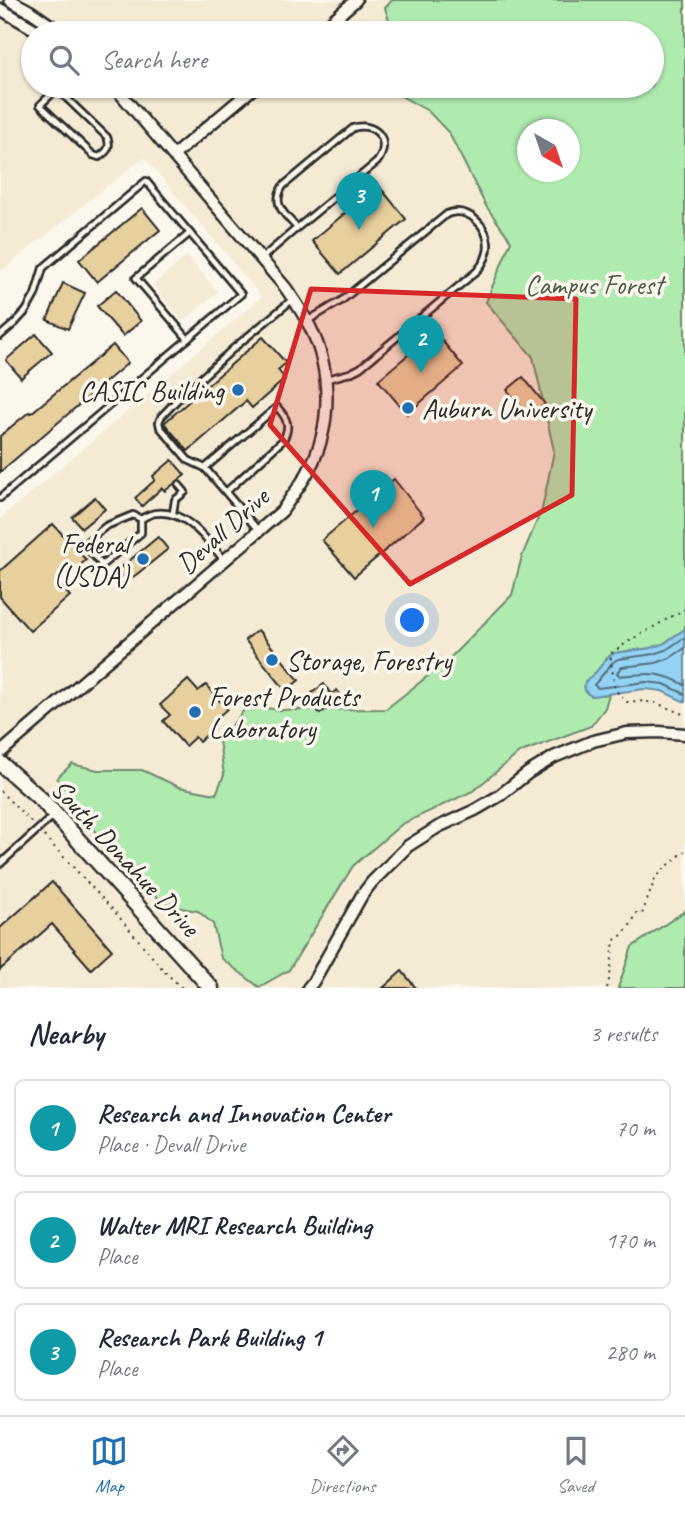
<!DOCTYPE html>
<meta charset="utf-8">
<style>
:root{--surface:#fff;--page:#f2f2f3;--text:#1f2937;--muted:#747a83;--line:#e0e1e3;--accent:#1f6fb2}
body{margin:0;font-family:Caveat,sans-serif;background:var(--page);color:var(--text)}
.compass{position:absolute;left:517px;top:119px;width:63px;height:63px;border-radius:50%;background:var(--surface);box-shadow:0 2px 5px #0004;rotate:140deg}
.you{position:absolute;left:413px;top:621px;width:24px;height:24px;margin:-18px;border:5px solid #fff;border-radius:50%;background:#1a73e8;box-shadow:0 0 0 10px #1a73e833}
.badge{display:grid;place-items:center;width:46px;height:46px;border-radius:50%;background:var(--accent);color:#fff;font-size:23px;font-weight:700}
.pin{position:absolute;translate:-50% -58px;filter:drop-shadow(0 2px 4px #0008)}
.pin::after{content:'';position:absolute;top:37px;width:24px;height:21px;background:inherit;clip-path:polygon(0 0,100% 0,50% 100%)}
.list{margin:0;padding:0;list-style:none}
h2{display:flex;justify-content:space-between;align-items:center;height:91px;margin:0;padding:0 28px;font-size:30px}
h2 small{font-size:23px;font-weight:400;color:var(--muted)}
.list li{display:grid;grid-template-columns:46px 1fr auto;gap:21px;align-items:center;box-sizing:border-box;height:98px;margin:0 14px 14px;padding:0 14px;border:2px solid var(--line);border-radius:10px}
.list b{display:block;font-size:26px;white-space:nowrap}
.list p{margin:0;font-size:23px;white-space:nowrap;color:var(--muted)}
.list em{font-size:23px;font-style:normal;color:var(--muted)}
.icon{flex:none;width:38px;height:38px;fill:none;stroke:currentColor;stroke-width:2;stroke-linecap:round;stroke-linejoin:round}
.map{position:relative;flex:none;width:685px;height:988px;overflow:hidden}
.search{position:absolute;background:var(--surface);box-shadow:0 2px 5px #0004;left:21px;right:21px;top:21px;height:77px;display:flex;align-items:center;gap:18px;box-sizing:border-box;padding:0 24px;border-radius:38px;color:var(--muted);font-size:26px}
.sheet{height:427px;background:var(--surface)}
nav{display:flex;justify-content:space-around;align-items:center;box-sizing:border-box;height:98px;border-top:2px solid var(--line);background:var(--surface);font-size:19px;color:var(--muted)}
nav a{display:grid;justify-items:center;gap:4px}
nav .on{color:var(--accent)}
.map>svg:first-child{display:block}
.built{fill:#f5ebd5;fill-rule:evenodd}
.green{fill:#afeaaf;stroke:#6d8a6d;stroke-width:2;fill-rule:evenodd}
.water{fill:#93d2f4;stroke:#698fa4;stroke-width:2}
.lines{fill:none;stroke-linecap:round;stroke-linejoin:round}
.shore{stroke:#556e7b;stroke-width:2}
.building{fill:#e8cf9e;stroke:#2b2b2b;stroke-width:2}
.lane-casing{stroke:#2b2b2b;stroke-width:10}
.street-casing{stroke:#2b2b2b;stroke-width:15}
.secondary-casing{stroke:#2b2b2b;stroke-width:19}
.path{stroke:#2b2b2b;stroke-width:2;stroke-dasharray:2 5;stroke-linecap:butt}
.lane{stroke:#fbf7ec;stroke-width:4.5}
.street{stroke:#fbf7ec;stroke-width:10}
.secondary{stroke:#fbf7ec;stroke-width:14}
.marked{fill:#d62828;fill-opacity:0.2;stroke:#d62828;stroke-width:5;stroke-linejoin:round}
.poi-dot{fill:#1f6fb2;stroke:#fbf7ec;stroke-width:2.5}
.labels{text-anchor:middle;stroke-width:7;stroke-linejoin:round;paint-order:stroke}
.park-label{font-size:28px;fill:#4c5b4c;stroke:#fbf7ec}
.poi-label{font-size:28px;fill:#2b2b2b;stroke:#fbf7ec;text-anchor:start}
.street-label{font-size:28px;fill:#2b2b2b;stroke:#fbf7ec}
</style>
<div class="map">
<svg width="685" height="988" viewBox="0 0 685 988">
<rect width="100%" height="100%" fill="#fbf7ec"/>
<filter id="ink" filterUnits="userSpaceOnUse"><feTurbulence type="fractalNoise" baseFrequency=".0143" numOctaves="2"/><feDisplacementMap in="SourceGraphic" scale="14" xChannelSelector="R" yChannelSelector="G"/><feConvolveMatrix kernelMatrix="1 2 1 2 8 2 1 2 1" color-interpolation-filters="sRGB"/></filter>
<g filter="url(#ink)">
<!-- built -->
<g class="built">
<path d="M 0,0 L 685,0 L 685,988 L 0,988 L 0,519 L 262,297 L 144,157 L 0,272 ZM 33,33 L 652,33 L 652,86 L 33,86 ZM 528,130 L 570,130 L 570,172 L 528,172 Z"/>
<path d="M 187,256 L 218,292 L 183,321 L 153,285 Z"/>
</g>
<!-- green -->
<g class="green">
<path d="M 392,0 L 685,0 L 685,629 L 663,644 L 651,648 L 615,653 L 608,657 L 596,672 L 585,682 C 582,700 597,695 609,694 L 605,708 L 591,726 L 519,753 L 473,791 L 402,824 L 353,866 L 289,970 L 259,987 L 221,958 L 213,924 L 198,911 L 168,906 L 122,867 L 57,778 L 72,764 L 98,770 L 142,770 L 179,787 L 216,794 L 224,775 L 219,741 L 248,705 L 279,710 L 386,709 L 448,660 L 512,595 L 522,556 L 542,509 L 554,451 L 533,357 L 486,302 L 511,241 L 486,206 L 449,133 L 428,111 L 383,86 L 652,86 L 652,33 L 393,33 L 385,8 ZM 528,130 L 570,130 L 570,172 L 528,172 Z"/>
<path d="M 685,911 L 685,988 L 618,988 L 632,947 Z"/>
</g>
<!-- water -->
<path class="water" d="M 685,629 L 685,702 L 662,691 L 645,689 L 592,696 C 585,693 583,689 585,682 L 596,672 L 608,657 L 615,653 L 651,648 L 663,644 Z"/>
<g class="lines">
<!-- shore -->
<g class="shore">
<path d="M 685,637 L 666,650 L 654,654 L 618,659 L 613,662 L 594,685 L 598,688 L 646,682 L 664,684 L 685,694"/>
<path d="M 685,648 L 670,658 L 656,663 L 622,667 L 617,673 L 620,676 C 648,673 659,671 685,685"/>
</g>
</g>
<!-- building -->
<g class="building">
<path d="M 378,185 L 406,219 L 340,274 L 312,241 Z"/>
<path d="M 142,208 L 160,230 L 97,282 L 79,260 Z"/>
<path d="M 63,283 L 85,293 L 68,329 L 47,320 Z"/>
<path d="M 116,290 L 141,321 L 123,336 L 97,306 Z"/>
<path d="M 435,332 L 463,366 L 407,414 L 378,380 Z"/>
<path d="M 36,334 L 52,352 L 21,378 L 6,360 Z"/>
<path d="M 263,337 L 286,363 L 278,370 L 285,379 L 252,408 L 246,401 L 188,451 L 164,423 Z"/>
<path d="M 113,345 L 128,363 L 0,472 L 0,436 L 29,412 L 31,413 Z"/>
<path d="M 523,377 L 545,404 L 529,417 L 507,390 Z"/>
<path d="M 172,460 L 185,475 L 165,491 L 162,488 L 142,506 L 135,498 L 155,480 L 153,476 Z"/>
<path d="M 394,479 L 424,517 L 354,577 L 322,540 Z"/>
<path d="M 95,497 L 105,509 L 82,528 L 72,517 Z"/>
<path d="M 53,524 L 86,560 L 59,584 L 70,596 L 30,631 L 0,597 L 0,571 Z"/>
<path d="M 158,537 L 168,549 L 127,582 L 118,570 Z"/>
<path d="M 258,630 L 299,680 L 286,691 L 245,640 Z"/>
<path d="M 188,680 L 198,691 L 206,685 L 227,709 L 211,723 L 214,728 L 199,742 L 195,737 L 185,746 L 163,721 L 170,715 L 160,705 Z"/>
<path d="M 324,684 L 331,694 L 337,690 L 342,697 L 320,714 L 308,696 Z"/>
<path d="M 52,882 L 112,950 L 91,969 L 52,924 L 0,970 L 0,928 Z"/>
<path d="M 402,971 L 416,988 L 383,988 Z"/>
</g>
<g class="lines">
<!-- lane casing -->
<g class="lane-casing">
<g id="lane">
<path d="M 57,89 L 107,137 C 111,147 108,151 99,157 L 93,155 L 40,105 L 60,86"/>
<path d="M 262,258 L 297,228 C 285,214 271,205 283,186 L 353,128 C 377,121 392,142 377,162 L 297,228"/>
<path d="M 307,321 L 341,301 L 447,214 C 467,206 488,225 488,246 C 488,256 483,264 477,271 L 360,368 L 350,373 L 327,379"/>
<path d="M 0,336 L 15,323 L 26,311 L 35,295 L 43,268 L 146,181 L 241,294 L 0,498"/>
<path d="M 188,339 L 136,278 L 190,233"/>
<path d="M 205,468 L 277,407 C 287,418 291,426 283,440 L 226,492"/>
<path d="M 173,513 L 175,500 L 185,492 L 179,485"/>
<path d="M 141,519 L 141,533 L 102,565 L 84,544 L 106,526 L 133,515 L 141,519 C 146,516 151,513 157,513 C 186,510 207,540 224,560"/>
<path d="M 258,530 L 205,468 L 188,460 L 160,427 L 159,422 L 161,417 L 177,400 L 235,347 L 292,300"/>
<path d="M 0,864 L 54,815"/>
</g>
</g>
<!-- street casing -->
<g class="street-casing">
<g id="street">
<path d="M 10,0 L 30,11 L 62,33"/>
<path d="M 0,9 L 41,33"/>
<path d="M 318,33 L 356,0"/>
<path d="M 174,155 L 256,86"/>
<path d="M 0,753 L 282,511 C 291,497 302,484 309,470 C 332,427 332,372 311,329 C 304,314 295,301 285,287 L 114,86"/>
<path d="M 308,988 L 313,982 L 362,895 L 372,882 L 408,846 L 438,827 L 475,810 L 499,796 L 528,773 L 554,757 L 593,741 L 627,733 L 659,732 L 685,734"/>
</g>
</g>
<!-- secondary casing -->
<g class="secondary-casing">
<path id="secondary" d="M 0,763 L 43,801 L 211,988"/>
</g>
<!-- path -->
<g class="path">
<path d="M 685,609 L 631,640 L 610,654 L 615,689 L 623,699 L 627,702 L 637,701 L 656,703 L 685,715"/>
<path d="M 0,791 L 34,825"/>
<path d="M 44,836 L 115,912 L 165,972 L 182,988"/>
<path d="M 607,988 L 610,976 L 614,940 C 622,938 634,922 636,913 L 642,914 L 655,879 L 664,869 L 685,851"/>
</g>
<!-- lane -->
<use href="#lane" class="lane"/>
<!-- street -->
<use href="#street" class="street"/>
<!-- secondary -->
<use href="#secondary" class="secondary"/>
</g>
</g>
<!-- marked area -->
<path class="marked" d="M 311,289 L 576,299 L 572,495 L 410,584 L 270,425 Z"/>
<!-- markers -->
<g class="poi-dot">
<circle cx="238" cy="390" r="7"/>
<circle cx="408" cy="408" r="7"/>
<circle cx="143" cy="559" r="7"/>
<circle cx="272" cy="660" r="7"/>
<circle cx="195" cy="712" r="7"/>
</g>
<g class="labels">
<!-- park labels -->
<g class="park-label">
<text x="594" y="294">Campus Forest</text>
</g>
<!-- poi labels -->
<g class="poi-label">
<text x="224" y="400" text-anchor="end">CASIC Building</text>
<text x="422" y="418">Auburn University</text>
<text x="129" y="553" text-anchor="end">Federal<tspan x="129" dy="32">(USDA)</tspan></text>
<text x="286" y="670">Storage, Forestry</text>
<text x="209" y="706">Forest Products<tspan x="209" dy="32">Laboratory</tspan></text>
</g>
<!-- street labels -->
<g class="street-label">
<text transform="translate(222 530) rotate(-42)" y="10">Devall Drive</text>
<text transform="translate(126 857) rotate(47)" y="10">South Donahue Drive</text>
</g>
</g>
</svg>
<svg class="compass" viewBox="-18 -18 36 36"><path d="M0-13l5 13h-10z" fill="#e53935"/><path d="M0 13l5-13h-10z" fill="#747a83"/></svg>
<div class="you"></div>
<div class="pin badge" style="left:373px;top:528px;background:#0f9aa8">1</div>
<div class="pin badge" style="left:421px;top:373px;background:#0f9aa8">2</div>
<div class="pin badge" style="left:359px;top:230px;background:#0f9aa8">3</div>
<div class="search"><svg class="icon" aria-label="search" viewBox="0 0 24 24"><circle cx="10" cy="10" r="6"/><path d="M15 15l6 6"/></svg>Search here</div>
</div>
<section class="sheet">
<h2>Nearby<small>3 results</small></h2>
<ul class="list">
<li><span class="badge" style="background:#0f9aa8">1</span><div><b>Research and Innovation Center</b><p>Place · Devall Drive</p></div><em>70 m</em></li>
<li><span class="badge" style="background:#0f9aa8">2</span><div><b>Walter MRI Research Building</b><p>Place</p></div><em>170 m</em></li>
<li><span class="badge" style="background:#0f9aa8">3</span><div><b>Research Park Building 1</b><p>Place</p></div><em>280 m</em></li>
</ul>
</section>
<nav>
<a class="on"><svg class="icon" aria-label="map" viewBox="0 0 24 24"><path d="M3 6l6-2 6 2 6-2v14l-6 2-6-2-6 2zM9 4v14M15 6v14"/></svg>Map</a>
<a><svg class="icon" aria-label="directions" viewBox="0 0 24 24"><path d="M12 3l9 9-9 9-9-9zM9 14v-3h6M13 9l2 2-2 2"/></svg>Directions</a>
<a><svg class="icon" aria-label="saved" viewBox="0 0 24 24"><path d="M7 4h10v16l-5-4-5 4z"/></svg>Saved</a>
</nav>
